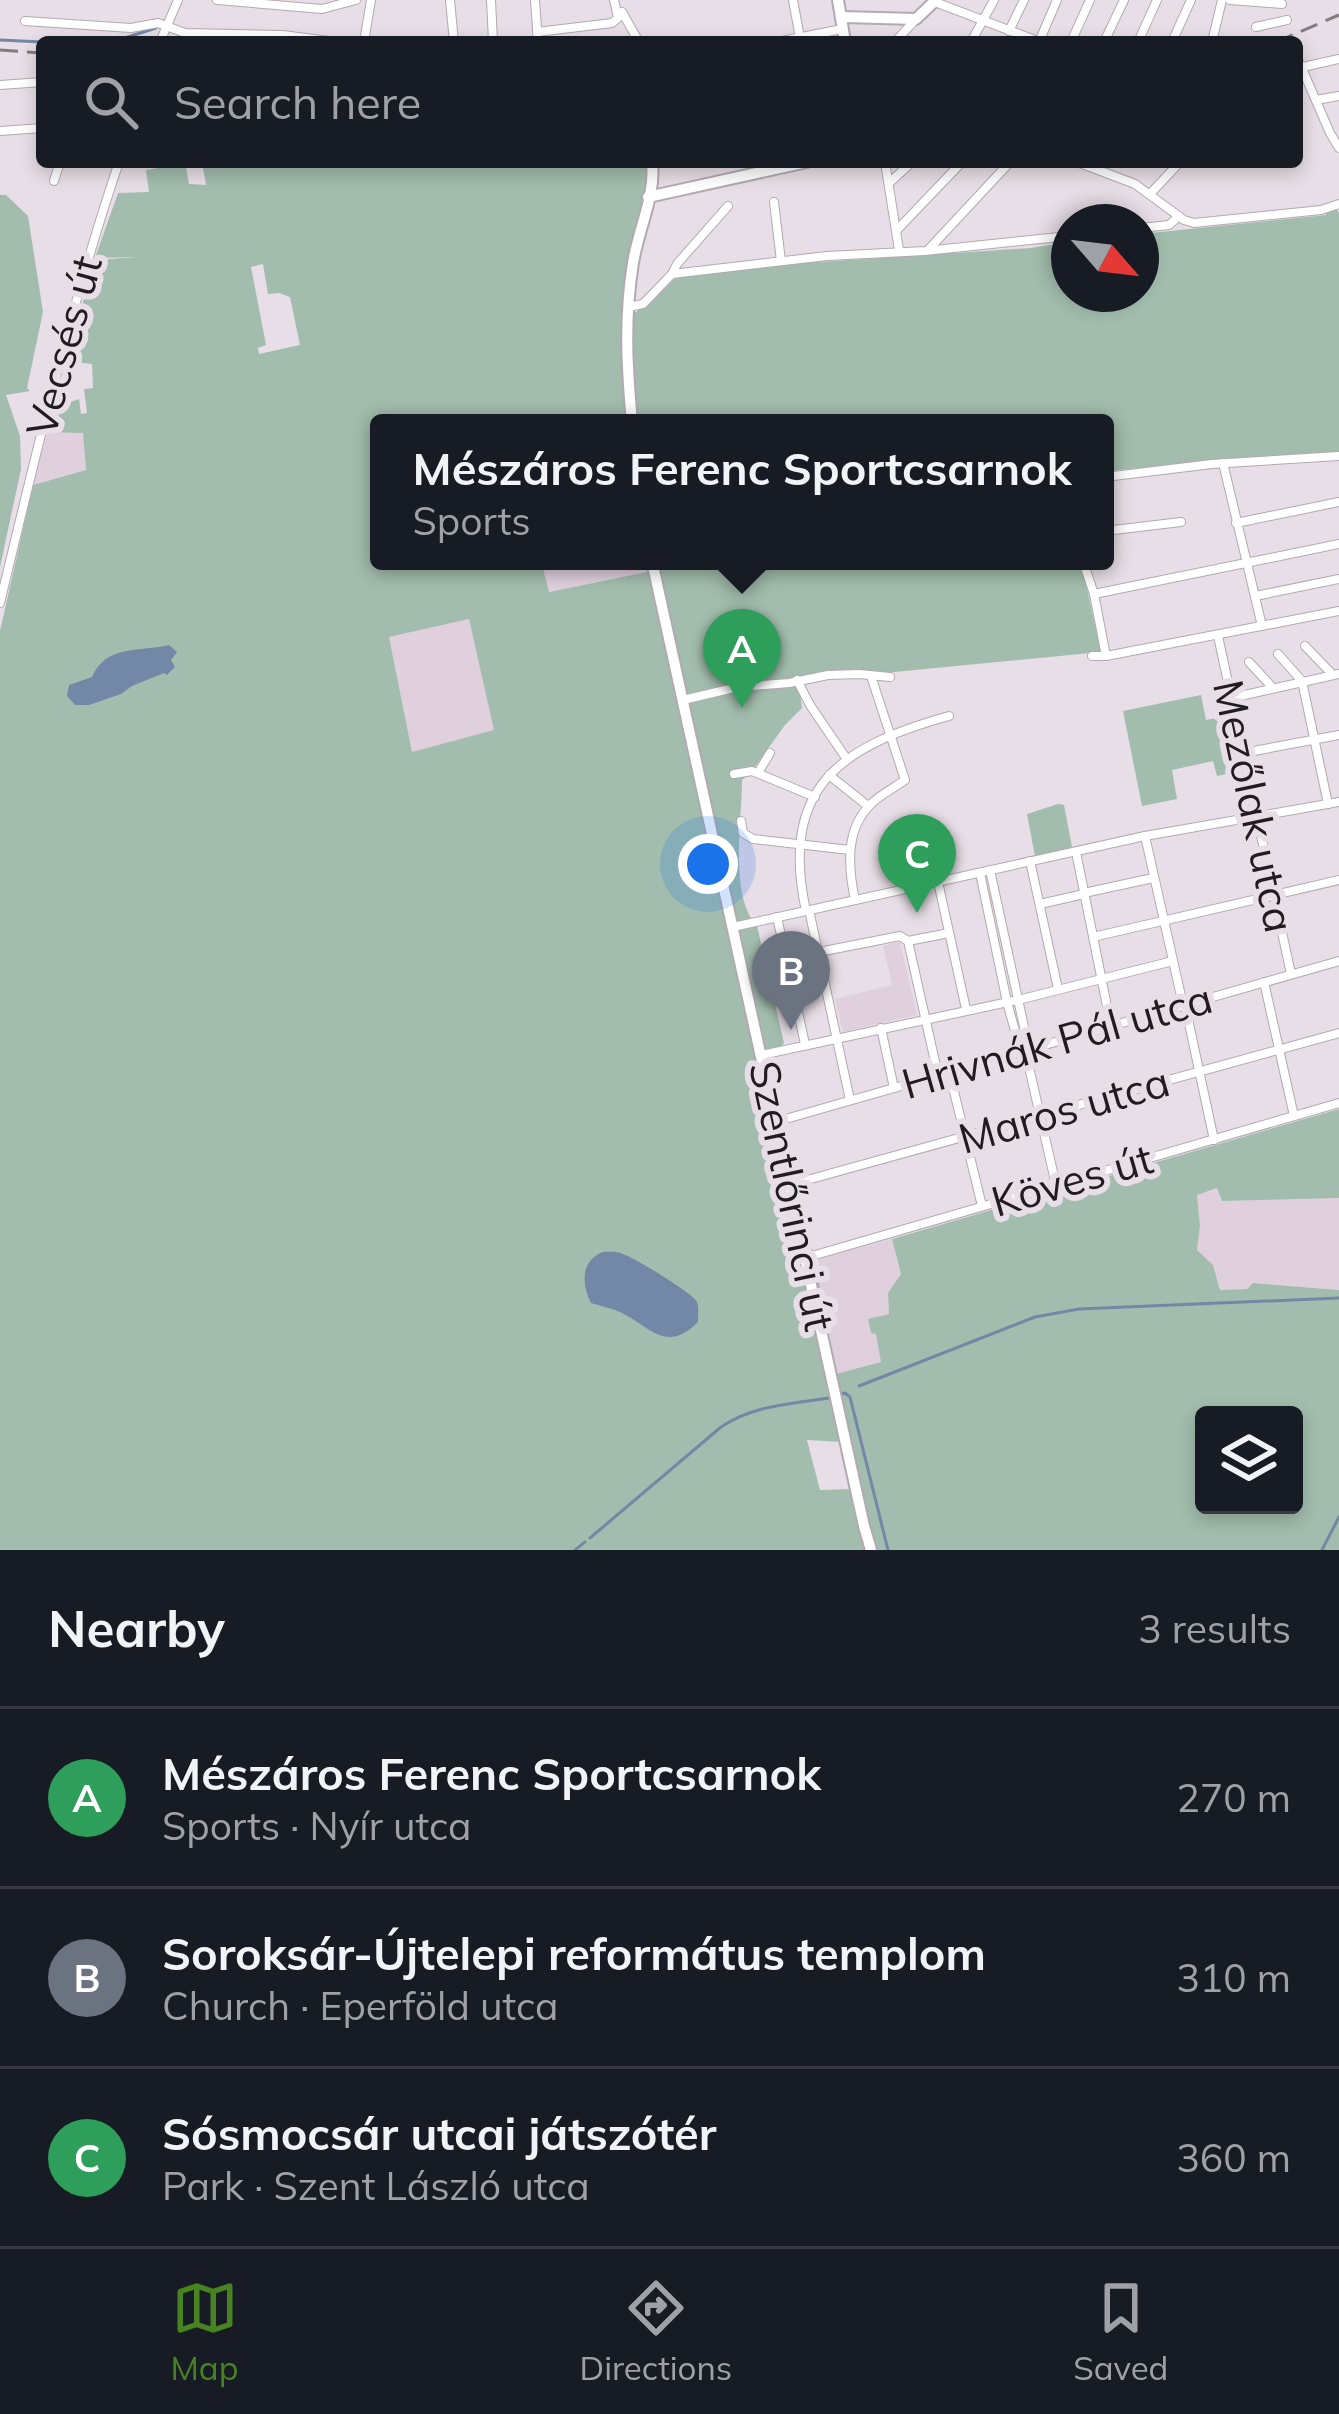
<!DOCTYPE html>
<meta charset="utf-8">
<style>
:root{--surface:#171b24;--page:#242831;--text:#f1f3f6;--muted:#9ea1a6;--line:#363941;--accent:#478421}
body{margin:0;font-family:Mulish,sans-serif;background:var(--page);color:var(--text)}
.controls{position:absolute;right:36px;bottom:36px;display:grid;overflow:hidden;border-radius:12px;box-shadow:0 6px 18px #0003}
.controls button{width:108px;height:108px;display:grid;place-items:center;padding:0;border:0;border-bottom:3px solid var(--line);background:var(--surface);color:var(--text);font:60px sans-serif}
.compass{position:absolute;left:1051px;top:204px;width:108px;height:108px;border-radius:50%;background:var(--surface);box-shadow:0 6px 18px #0003;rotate:118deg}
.you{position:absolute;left:708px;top:864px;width:42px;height:42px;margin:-30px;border:9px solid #fff;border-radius:50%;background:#1a73e8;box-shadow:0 0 0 18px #1a73e833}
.badge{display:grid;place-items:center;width:78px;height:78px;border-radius:50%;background:var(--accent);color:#fff;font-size:39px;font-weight:700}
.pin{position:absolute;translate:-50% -99px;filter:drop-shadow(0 3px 6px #0008)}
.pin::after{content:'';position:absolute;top:63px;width:42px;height:36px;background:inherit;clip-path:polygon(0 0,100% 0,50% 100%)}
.popup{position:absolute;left:370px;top:414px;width:744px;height:156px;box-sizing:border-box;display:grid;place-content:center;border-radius:12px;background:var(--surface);filter:drop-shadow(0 3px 9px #0005);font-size:39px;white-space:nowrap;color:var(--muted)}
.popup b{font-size:45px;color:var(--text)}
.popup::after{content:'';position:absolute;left:50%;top:100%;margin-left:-24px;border:24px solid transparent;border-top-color:var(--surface)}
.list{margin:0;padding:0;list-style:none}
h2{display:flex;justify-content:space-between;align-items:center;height:156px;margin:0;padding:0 48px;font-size:51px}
h2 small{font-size:39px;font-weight:400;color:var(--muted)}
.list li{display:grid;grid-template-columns:78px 1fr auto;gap:36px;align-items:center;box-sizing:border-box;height:180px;padding:0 48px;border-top:3px solid var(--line)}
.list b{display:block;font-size:45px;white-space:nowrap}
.list p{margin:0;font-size:39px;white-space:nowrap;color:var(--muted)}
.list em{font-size:39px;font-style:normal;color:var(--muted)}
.icon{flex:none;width:66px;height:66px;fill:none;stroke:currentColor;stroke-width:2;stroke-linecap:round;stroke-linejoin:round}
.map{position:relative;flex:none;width:1339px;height:1550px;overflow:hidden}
.search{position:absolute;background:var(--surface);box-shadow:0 6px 18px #0003;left:36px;right:36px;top:36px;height:132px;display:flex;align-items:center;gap:30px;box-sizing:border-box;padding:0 42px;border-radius:12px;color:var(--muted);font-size:45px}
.sheet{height:696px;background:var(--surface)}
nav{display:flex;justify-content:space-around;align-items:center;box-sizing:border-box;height:168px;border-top:3px solid var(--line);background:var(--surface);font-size:33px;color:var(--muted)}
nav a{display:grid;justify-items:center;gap:6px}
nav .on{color:var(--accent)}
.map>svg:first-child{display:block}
.built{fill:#e0d0dd}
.green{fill:#a2bdad;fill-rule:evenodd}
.water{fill:#7387a7}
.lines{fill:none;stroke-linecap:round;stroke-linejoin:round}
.stream{stroke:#7387a7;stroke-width:3}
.minor-casing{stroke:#b2a9b1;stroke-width:10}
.major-casing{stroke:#b2a9b1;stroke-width:14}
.minor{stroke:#fff;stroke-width:8}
.major{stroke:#fff;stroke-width:10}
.rail{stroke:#827b81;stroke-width:3;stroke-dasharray:18 9;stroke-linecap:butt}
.labels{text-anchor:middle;stroke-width:12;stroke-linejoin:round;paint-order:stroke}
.street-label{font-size:42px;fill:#201c1f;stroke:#e8dee7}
</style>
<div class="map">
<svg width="1339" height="1550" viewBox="0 0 1339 1550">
<rect width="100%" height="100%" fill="#e8dee7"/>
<!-- built -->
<g class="built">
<path d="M 47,432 L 83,432 L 86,470 L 33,485 Z"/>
<path d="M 541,561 L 646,561 L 648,572 L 548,592 Z"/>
<path d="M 469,619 L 495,730 L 412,752 L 389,637 Z"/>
<path d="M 900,942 L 917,1015 L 843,1032 L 835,999 L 892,985 L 883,946 Z"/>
<path d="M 1217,1188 L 1222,1201 L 1339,1198 L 1339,1290 L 1253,1283 L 1247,1289 L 1220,1290 L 1213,1265 L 1197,1250 L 1200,1226 L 1197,1195 Z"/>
<path d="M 892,1239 L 901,1274 L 889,1293 L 889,1314 L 869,1319 L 876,1333 L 882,1363 L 836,1375 L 815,1260 Z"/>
</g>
<!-- green -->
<g class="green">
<path d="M 163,162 L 185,162 L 189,184 L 206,185 L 202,162 L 649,162 L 651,178 L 624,313 L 636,312 L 676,278 L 712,269 L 1031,248 L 1069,242 L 1069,294 L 1141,294 L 1141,234 L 1326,215 L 1326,212 L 1336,208 L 1339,213 L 1339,454 L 1235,461 L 1225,459 L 1224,461 L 1105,471 L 1105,423 L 379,423 L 379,561 L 541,561 L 549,592 L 647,572 L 646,561 L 1081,561 L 1101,652 L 894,672 L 837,673 L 799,685 L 802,708 L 785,725 L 752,771 L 742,780 C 742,819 729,897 757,926 L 784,1043 L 768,1062 L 815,1260 L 836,1374 L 881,1362 L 876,1334 L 871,1333 L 868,1319 L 889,1314 L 888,1293 L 901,1274 L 892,1239 L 1339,1109 L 1339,1198 L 1222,1201 L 1217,1188 L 1197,1195 L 1200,1226 L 1197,1250 L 1213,1265 L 1220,1290 L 1247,1289 L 1253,1283 L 1339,1290 L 1339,1550 L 0,1550 L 0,631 L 33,485 L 86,470 L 83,433 L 47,432 L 53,408 L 79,399 L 81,414 L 87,413 L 84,389 L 93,388 L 92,364 L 65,361 L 96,260 L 137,257 L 95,258 L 118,193 L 149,192 L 146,170 L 164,167 ZM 263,264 L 268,294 L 279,293 L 290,297 L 300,345 L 259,354 L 258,348 L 266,345 L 251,267 ZM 469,619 L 494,730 L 412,752 L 389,637 ZM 1204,1415 L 1294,1415 L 1294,1505 L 1204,1505 ZM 807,1440 L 842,1442 L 852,1489 L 820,1490 Z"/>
<path d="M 0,195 L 6,195 L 28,216 L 43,312 L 27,388 L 30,391 L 6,395 L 20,436 L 21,469 L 0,567 Z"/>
<path d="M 1201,695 L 1206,720 L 1217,718 L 1221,731 L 1233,728 L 1241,771 L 1217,776 L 1213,761 L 1172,770 L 1177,799 L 1142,806 L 1123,711 Z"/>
<path d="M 1058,804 L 1064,805 L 1072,847 L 1035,856 L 1027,814 Z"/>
</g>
<!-- water -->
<g class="water">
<path d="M 169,645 L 177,652 L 171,660 L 175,667 L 167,675 L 164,673 L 132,686 L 121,694 L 89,705 L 75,705 L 67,696 L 69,685 L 92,677 C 106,644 141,652 169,645 Z"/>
<path d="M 603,1252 C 611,1252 616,1251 623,1254 C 635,1258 694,1294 697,1302 C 699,1307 698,1317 698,1322 C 666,1354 651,1327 620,1312 C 611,1308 600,1306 591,1303 C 581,1284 581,1260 603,1252 Z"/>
</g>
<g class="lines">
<!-- stream -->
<g class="stream">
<path d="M 0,40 L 42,42"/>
<path d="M 112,42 L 156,28"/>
<path d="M 859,1386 L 1035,1317 L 1079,1309 L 1339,1298"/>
<path d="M 841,1394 L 845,1393 L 850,1397 L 888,1550"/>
<path d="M 590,1538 L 721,1427 C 754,1405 791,1404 829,1398"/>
<path d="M 575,1550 L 585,1542"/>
<path d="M 1322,1550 L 1339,1517"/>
</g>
<!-- minor casing -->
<g class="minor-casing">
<g id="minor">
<path d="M 217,0 L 322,9 L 356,0"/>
<path d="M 450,0 L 454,42"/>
<path d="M 491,0 L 493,42"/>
<path d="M 535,0 L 538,42"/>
<path d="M 793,0 L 800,38"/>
<path d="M 1230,0 L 1282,4"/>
<path d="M 935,2 L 1040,42"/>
<path d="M 622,12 L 639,42"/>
<path d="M 25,21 L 131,28 L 158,23 L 185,33 L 283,35 L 336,42"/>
<path d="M 1256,27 L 1287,20"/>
<path d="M 1009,31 L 1024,0"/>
<path d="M 537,32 L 612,23 L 618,18 L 614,0"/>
<path d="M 160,42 L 178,0"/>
<path d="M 364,42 L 371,0"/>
<path d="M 777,42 L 842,29"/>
<path d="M 895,42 L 915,20"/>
<path d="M 971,42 L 994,0"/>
<path d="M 1039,42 L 1057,0"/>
<path d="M 1071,42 L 1090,0"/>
<path d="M 1104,42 L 1124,0"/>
<path d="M 1138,42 L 1157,0"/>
<path d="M 1172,42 L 1191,0"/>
<path d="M 1212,42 L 1222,0"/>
<path d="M 1297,57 L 1330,133 L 1339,148"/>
<path d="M 1303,67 L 1339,59"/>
<path d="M 0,85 L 42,82"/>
<path d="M 1316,100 L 1339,96"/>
<path d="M 0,131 L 42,128"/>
<path d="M 885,162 L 899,250"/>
<path d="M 1077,162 L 1135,184 L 1184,220 L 1194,223 L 1321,210 L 1339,204"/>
<path d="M 54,181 L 60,162"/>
<path d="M 889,183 L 912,162"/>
<path d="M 1150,194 L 1180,162"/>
<path d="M 774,202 L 781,261"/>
<path d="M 1141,228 L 1169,225 L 1179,216"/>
<path d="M 896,231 L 962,162"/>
<path d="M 929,249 L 1010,162"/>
<path d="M 672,274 L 677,264 L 728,206"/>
<path d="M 628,307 L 643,304 L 672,274 L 827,256 L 925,251 L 1069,236"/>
<path d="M 1223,463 L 1262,626"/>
<path d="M 1105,477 L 1212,464 L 1339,456"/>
<path d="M 1236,523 L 1339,502"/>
<path d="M 1105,531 L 1181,522"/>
<path d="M 1083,561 L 1094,594 L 1106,656"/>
<path d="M 1094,594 L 1339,544"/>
<path d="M 1255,596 L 1339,579"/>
<path d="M 0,603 C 36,454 70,307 119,162"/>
<path d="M 1218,636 L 1291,974"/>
<path d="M 1305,646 L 1333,675"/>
<path d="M 1278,654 L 1302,681 L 1328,804"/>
<path d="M 1092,656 L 1106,656 L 1339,611"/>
<path d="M 1249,662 L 1272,687"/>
<path d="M 797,680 L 810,705 L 846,758"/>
<path d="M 1231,698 L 1339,674"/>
<path d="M 683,700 L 738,687 L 789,683 L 828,675 L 859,674 L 890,677"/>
<path d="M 1243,753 L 1339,735"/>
<path d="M 758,773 L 770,753"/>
<path d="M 734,774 L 752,771 L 815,797"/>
<path d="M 829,775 L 868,806"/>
<path d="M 741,821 L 743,833 L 753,839 L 850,850"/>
<path d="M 1145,836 L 1183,1005"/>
<path d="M 1076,852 L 1111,1026"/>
<path d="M 1030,861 L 1058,989"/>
<path d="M 990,870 L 1029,1050"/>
<path d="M 980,873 L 1007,1002 L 1017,1038 L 1028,1063 L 1056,1185"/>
<path d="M 938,882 L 966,1009"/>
<path d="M 1084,893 L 1153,878"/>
<path d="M 855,900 C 848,867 845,829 871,804 C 881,794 894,788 905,780 L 871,676"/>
<path d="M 1040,904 L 1084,894"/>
<path d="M 809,910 L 850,1100"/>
<path d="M 806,911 C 779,787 841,746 949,716"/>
<path d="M 777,917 L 805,1044"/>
<path d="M 733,927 L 1145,836 L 1339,802"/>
<path d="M 1093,937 L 1339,880"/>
<path d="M 908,941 L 938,1075"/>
<path d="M 819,952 L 900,936 L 908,941 L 949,933"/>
<path d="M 1264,982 L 1294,1116"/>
<path d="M 1185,1005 L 1214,1140"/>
<path d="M 881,1028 L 894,1088"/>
<path d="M 761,1055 L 1018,1000 L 1173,961"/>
<path d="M 950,1075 L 982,1206"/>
<path d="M 775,1122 L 1339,961"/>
<path d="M 789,1185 L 1339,1033"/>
<path d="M 805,1258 L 1339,1103"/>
</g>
</g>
<!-- major casing -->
<g class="major-casing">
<g id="major">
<path d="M 838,0 L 845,42"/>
<path d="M 842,17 L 916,19 L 936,0"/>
<path d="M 648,197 L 807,162"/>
<path d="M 632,423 C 627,367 624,319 633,263 C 638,230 656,195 652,162"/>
<path d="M 652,561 L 864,1526 L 871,1550"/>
</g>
</g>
<!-- minor -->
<use href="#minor" class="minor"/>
<!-- major -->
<use href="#major" class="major"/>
<!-- rail -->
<g class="rail">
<path d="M 1276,42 L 1339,15"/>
<path d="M 0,50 L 42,53"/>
</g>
</g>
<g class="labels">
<!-- street labels -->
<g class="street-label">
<text transform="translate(64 346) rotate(-75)" y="15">Vecsés út</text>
<text transform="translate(1254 806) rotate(78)" y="15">Mezőlak utca</text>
<text transform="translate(1057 1041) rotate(-16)" y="15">Hrivnák Pál utca</text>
<text transform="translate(1064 1110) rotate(-16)" y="15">Maros utca</text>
<text transform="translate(1072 1180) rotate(-16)" y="15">Köves út</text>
<text transform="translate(792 1196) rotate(78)" y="15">Szentlőrinci út</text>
</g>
</g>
</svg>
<div class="controls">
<button><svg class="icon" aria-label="layers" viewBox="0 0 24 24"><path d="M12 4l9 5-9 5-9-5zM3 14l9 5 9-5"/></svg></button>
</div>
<svg class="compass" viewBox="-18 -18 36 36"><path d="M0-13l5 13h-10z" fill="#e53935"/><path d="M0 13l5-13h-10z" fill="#9ea1a6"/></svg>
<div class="you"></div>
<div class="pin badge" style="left:742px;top:708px;background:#2e9e5b">A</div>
<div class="popup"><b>Mészáros Ferenc Sportcsarnok</b>Sports</div>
<div class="pin badge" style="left:791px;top:1030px;background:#6b7280">B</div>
<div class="pin badge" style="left:917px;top:913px;background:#2e9e5b">C</div>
<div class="search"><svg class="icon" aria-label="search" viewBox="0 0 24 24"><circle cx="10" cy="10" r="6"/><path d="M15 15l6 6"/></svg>Search here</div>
</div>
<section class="sheet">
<h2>Nearby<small>3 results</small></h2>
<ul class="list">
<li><span class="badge" style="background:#2e9e5b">A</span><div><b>Mészáros Ferenc Sportcsarnok</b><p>Sports · Nyír utca</p></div><em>270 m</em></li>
<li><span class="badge" style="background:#6b7280">B</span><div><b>Soroksár-Újtelepi református templom</b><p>Church · Eperföld utca</p></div><em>310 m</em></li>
<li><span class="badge" style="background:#2e9e5b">C</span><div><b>Sósmocsár utcai játszótér</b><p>Park · Szent László utca</p></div><em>360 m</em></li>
</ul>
</section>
<nav>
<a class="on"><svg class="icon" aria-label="map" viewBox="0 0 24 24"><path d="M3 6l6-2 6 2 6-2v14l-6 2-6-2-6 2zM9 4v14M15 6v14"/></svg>Map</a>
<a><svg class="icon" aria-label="directions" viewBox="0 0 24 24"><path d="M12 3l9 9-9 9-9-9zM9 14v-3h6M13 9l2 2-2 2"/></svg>Directions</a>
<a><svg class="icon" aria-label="saved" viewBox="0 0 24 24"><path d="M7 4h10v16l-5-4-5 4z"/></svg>Saved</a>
</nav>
